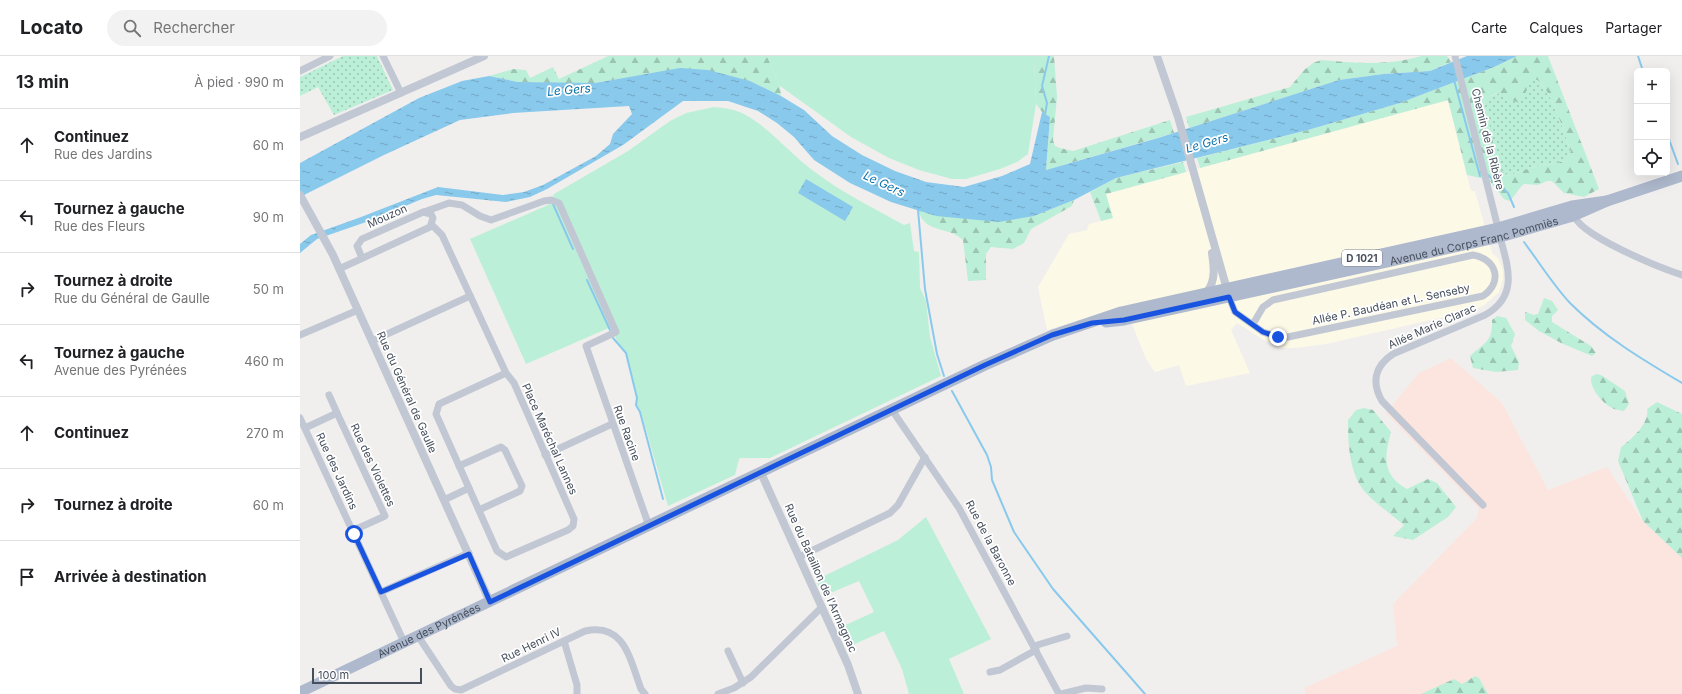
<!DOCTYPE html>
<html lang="fr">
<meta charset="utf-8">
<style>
:root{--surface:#fff;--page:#f2f2f2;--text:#202124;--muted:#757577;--line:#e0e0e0}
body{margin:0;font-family:Inter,sans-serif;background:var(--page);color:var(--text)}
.controls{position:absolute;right:12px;top:12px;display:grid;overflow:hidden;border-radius:6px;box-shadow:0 4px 16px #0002}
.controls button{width:36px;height:36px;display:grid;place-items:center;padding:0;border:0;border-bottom:1px solid var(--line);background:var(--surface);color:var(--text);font:20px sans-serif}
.scale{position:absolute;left:12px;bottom:10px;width:110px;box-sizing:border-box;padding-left:4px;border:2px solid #464f5c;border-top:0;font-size:11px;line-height:14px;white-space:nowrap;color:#464f5c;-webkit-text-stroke:3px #fff;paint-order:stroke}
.stop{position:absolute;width:12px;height:12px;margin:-9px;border:3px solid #1954e0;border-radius:50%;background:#fff}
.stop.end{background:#1954e0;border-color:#fff;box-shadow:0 1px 4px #0008}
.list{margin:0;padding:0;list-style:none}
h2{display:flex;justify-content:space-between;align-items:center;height:52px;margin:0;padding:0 16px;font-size:17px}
h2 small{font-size:13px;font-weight:400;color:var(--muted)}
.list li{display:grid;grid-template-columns:26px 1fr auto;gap:12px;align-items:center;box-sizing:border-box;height:72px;padding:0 16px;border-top:1px solid var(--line)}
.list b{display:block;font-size:15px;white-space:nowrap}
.list p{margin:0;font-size:13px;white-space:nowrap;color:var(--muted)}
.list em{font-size:13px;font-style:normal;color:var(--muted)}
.icon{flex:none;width:22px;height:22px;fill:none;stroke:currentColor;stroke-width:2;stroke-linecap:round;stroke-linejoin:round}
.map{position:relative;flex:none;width:1382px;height:638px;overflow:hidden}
header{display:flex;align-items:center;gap:24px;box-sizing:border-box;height:56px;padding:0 20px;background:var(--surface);border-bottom:1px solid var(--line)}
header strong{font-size:19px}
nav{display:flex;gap:22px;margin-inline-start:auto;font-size:14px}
.search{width:280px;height:36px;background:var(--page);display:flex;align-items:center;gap:10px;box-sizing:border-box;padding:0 14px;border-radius:22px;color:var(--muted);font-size:15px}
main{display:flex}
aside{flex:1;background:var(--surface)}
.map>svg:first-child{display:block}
.commercial{fill:#fcf9e7}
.medical{fill:#fbe5de}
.grass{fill:url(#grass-dots)}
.forest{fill:url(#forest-firs);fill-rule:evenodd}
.garden{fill:#bcefd7}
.water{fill:url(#water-ripples)}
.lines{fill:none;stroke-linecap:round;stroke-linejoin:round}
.stream{stroke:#89c9ec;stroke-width:2}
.minor{stroke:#c2c8d3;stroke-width:7}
.tertiary{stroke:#c2c8d3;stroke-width:8}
.primary{stroke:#aeb9cd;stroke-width:11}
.route{stroke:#1954e0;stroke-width:5}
.labels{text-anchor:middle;stroke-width:3.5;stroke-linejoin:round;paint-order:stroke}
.shield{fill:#fff;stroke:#7e848d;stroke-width:1}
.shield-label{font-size:10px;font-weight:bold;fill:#464f5c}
.street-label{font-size:11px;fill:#464f5c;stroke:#fff}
.water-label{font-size:12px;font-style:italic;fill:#0c72a9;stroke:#fff}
</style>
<header>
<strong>Locato</strong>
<div class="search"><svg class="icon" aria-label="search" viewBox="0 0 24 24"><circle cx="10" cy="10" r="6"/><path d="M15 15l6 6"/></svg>Rechercher</div>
<nav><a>Carte</a><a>Calques</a><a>Partager</a></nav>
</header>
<main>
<aside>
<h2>13 min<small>À pied · 990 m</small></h2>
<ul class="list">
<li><svg class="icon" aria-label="ahead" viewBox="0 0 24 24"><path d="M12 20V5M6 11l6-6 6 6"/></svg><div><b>Continuez</b><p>Rue des Jardins</p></div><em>60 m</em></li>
<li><svg class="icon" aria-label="left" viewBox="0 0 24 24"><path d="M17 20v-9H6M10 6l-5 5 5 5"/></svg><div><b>Tournez à gauche</b><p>Rue des Fleurs</p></div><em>90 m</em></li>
<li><svg class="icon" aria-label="right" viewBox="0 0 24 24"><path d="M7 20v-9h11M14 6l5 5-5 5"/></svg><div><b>Tournez à droite</b><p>Rue du Général de Gaulle</p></div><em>50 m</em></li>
<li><svg class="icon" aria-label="left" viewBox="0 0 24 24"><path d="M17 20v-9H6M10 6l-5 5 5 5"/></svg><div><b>Tournez à gauche</b><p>Avenue des Pyrénées</p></div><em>460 m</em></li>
<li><svg class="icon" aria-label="ahead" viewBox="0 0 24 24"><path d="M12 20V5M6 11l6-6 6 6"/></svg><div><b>Continuez</b></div><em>270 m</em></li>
<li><svg class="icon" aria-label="right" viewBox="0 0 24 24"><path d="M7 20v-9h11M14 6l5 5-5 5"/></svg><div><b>Tournez à droite</b></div><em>60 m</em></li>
<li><svg class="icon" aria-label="arrive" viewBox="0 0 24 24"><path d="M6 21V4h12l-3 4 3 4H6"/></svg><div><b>Arrivée à destination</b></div></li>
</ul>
</aside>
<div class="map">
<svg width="1382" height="638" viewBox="0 0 1382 638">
<defs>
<pattern id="grass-dots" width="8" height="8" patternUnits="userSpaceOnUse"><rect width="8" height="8" fill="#bcefd7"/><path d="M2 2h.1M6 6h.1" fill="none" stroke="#9bc4b2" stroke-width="1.8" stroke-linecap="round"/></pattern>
<pattern id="forest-firs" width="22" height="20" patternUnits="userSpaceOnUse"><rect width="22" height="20" fill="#bcefd7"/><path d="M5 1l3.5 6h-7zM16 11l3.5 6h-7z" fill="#9bc4b2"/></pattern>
<pattern id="water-ripples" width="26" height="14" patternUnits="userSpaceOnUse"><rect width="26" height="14" fill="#89c9ec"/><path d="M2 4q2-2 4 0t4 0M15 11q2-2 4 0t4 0" fill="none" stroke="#72a6c2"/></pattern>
</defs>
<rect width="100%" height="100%" fill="#f1efee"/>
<!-- commercial -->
<path class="commercial" d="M 1148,44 L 1171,135 L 1175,135 L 1192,197 L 1198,202 L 1203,214 L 1203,223 L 1199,236 L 1183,250 L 1166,256 L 1026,288 L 995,292 L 982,292 L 967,286 L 937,267 L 931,274 L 950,317 L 886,330 L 879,309 L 855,316 L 846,303 L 825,250 L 747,274 L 738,231 L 769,178 L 787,174 L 789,168 L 813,162 L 806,138 Z"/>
<!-- medical -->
<path class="medical" d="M 1151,302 L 1202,347 L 1248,434 L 1307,411 L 1341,463 L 1382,502 L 1382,638 L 1006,638 L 1004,632 L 1097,590 L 1093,548 L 1177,462 L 1179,453 L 1086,357 L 1119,317 Z"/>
<!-- grass -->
<g class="grass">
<path d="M 43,0 L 77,0 L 93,34 L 34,59 L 18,31 L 0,40 L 0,21 Z"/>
<path d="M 1235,23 C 1251,29 1264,78 1271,95 L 1266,105 L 1236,110 L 1208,120 L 1199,113 L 1184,46 L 1188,41 Z"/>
</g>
<!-- forest -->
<g class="forest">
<path d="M 308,0 L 467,0 L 480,30 L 481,40 L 450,25 L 335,20 L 295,27 L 250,27 L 218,26 L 189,20 L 213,13 L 226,14 L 230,22 L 253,11 L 259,23 Z"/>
<path d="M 734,0 L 754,0 L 757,41 L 753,84 L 755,90 L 760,92 L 773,95 L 870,64 L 874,77 L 746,114 L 750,61 L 742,56 L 736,48 Z"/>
<path d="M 1121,0 L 1147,0 L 1151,6 L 1130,15 L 1083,18 L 1039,24 L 889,72 L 886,61 L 990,31 L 1004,14 L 1013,7 L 1021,4 C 1056,7 1088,10 1121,0 Z"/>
<path d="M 1217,0 L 1248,0 L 1299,133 L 1284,141 L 1264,137 L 1252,125 L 1247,125 L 1238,129 L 1224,128 C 1217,133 1217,139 1209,145 L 1204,143 L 1189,124 L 1167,119 L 1148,44 L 900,112 L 897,102 L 1008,74 L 1100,47 L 1194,11 ZM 1235,23 C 1251,29 1264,78 1271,95 L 1266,105 L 1236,110 L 1208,120 L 1199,113 L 1184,46 L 1188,41 L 1197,37 L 1219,47 L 1224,43 L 1228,27 Z"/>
<path d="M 883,106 L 886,116 L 806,138 L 813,162 L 801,165 L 790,136 L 816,122 Z"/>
<path d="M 774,144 L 772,150 L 731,173 L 724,187 L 713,193 L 691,191 L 686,198 L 686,224 L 668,225 L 663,184 C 647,169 626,179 618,154 L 636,160 L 734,160 Z"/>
<path d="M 1244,242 L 1252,245 L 1258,254 L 1252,260 L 1252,266 L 1291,290 L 1296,297 L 1292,300 L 1261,287 L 1239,275 L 1225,264 L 1225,256 L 1234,259 L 1238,258 Z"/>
<path d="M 1197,260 L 1206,262 L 1215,278 L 1211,290 L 1219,306 L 1218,314 L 1196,316 L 1173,312 L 1170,300 C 1184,287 1193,286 1192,264 Z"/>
<path d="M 1296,318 L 1301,319 L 1325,335 L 1329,348 L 1324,355 C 1321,354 1315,354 1312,352 C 1301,346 1290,332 1291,321 Z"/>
<path d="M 1357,346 L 1382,358 L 1382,502 L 1343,465 L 1318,405 L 1321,391 C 1331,384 1350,367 1347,353 Z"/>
<path d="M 1064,352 L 1073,354 L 1091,376 C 1084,401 1082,419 1107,433 L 1128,423 L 1137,427 L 1156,451 L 1148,461 L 1113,484 L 1093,480 L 1104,469 C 1092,459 1079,450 1068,439 C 1049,421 1048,388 1048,364 L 1056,354 Z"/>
<path d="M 1175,620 L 1179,622 L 1188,638 L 1121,638 L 1154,623 L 1162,628 Z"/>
</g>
<!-- garden -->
<g class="garden">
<path d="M 467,0 L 734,0 L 736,48 L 728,98 L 717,106 L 700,113 L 666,123 L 652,123 L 619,114 L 589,102 L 551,81 L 480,30 Z"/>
<path d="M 414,51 C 424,52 434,53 444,58 C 469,71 491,99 515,116 C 542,137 574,152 604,169 L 610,167 L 614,195 L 619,196 L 620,232 L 626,245 L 630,281 L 641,320 L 470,402 L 441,402 L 439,403 L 435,419 L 368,450 L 341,356 L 337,349 L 337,341 L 326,296 L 317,285 L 311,271 L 226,308 L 170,183 L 248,149 L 254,138 L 328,95 L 370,65 L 386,57 Z"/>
<path d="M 626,461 L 691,583 L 649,603 L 664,638 L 609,638 L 602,613 L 584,575 L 548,591 L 539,572 L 574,556 L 559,525 L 523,540 L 516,524 L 598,484 Z"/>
</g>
<!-- water -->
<g class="water">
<path d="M 1167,0 L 1217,0 L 1194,11 L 1100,47 L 1008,74 L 816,122 L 774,144 L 734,160 L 699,166 L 636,160 L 591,146 L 550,127 L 514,104 L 494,81 L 477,67 L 458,55 L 428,45 L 383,45 L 323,89 L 247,133 L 230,141 L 206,146 L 136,139 L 122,143 L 72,164 L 17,183 L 0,197 L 0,188 L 11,179 L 61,161 L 138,131 L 203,139 L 224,136 L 243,129 L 296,100 L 310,88 L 313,78 L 332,58 L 329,50 L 213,57 L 160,64 L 84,99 L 0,141 L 0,107 L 119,42 L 162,25 L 189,20 L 218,26 L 295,27 L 380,12 L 408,14 L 450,25 L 481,40 L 504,54 L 532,80 L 562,99 L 595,115 L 626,126 L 664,131 L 702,120 L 730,108 L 742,56 L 750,61 L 746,114 L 858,82 L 1039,24 L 1083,18 L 1130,15 Z"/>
<path d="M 506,123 L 553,151 L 545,165 L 498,137 Z"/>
</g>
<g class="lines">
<!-- stream -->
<g class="stream">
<path d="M 1338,0 L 1343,15"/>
<path d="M 1154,24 L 1180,120"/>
<path d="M 745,59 L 747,47 L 742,30 L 749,0"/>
<path d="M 1367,78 L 1378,108"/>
<path d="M 1188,119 L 1208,137 L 1214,151"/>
<path d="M 253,148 L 273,193"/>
<path d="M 618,154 L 625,233 L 637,298 L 644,320"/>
<path d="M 1224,186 C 1239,206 1253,229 1270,247 C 1303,280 1343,304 1382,327"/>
<path d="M 287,224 L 310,274"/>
<path d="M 313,282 L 326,297 L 337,342 L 336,349 L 340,356 L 363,443"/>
<path d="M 652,335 L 687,399 L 691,411 L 692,424 L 714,476 L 753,533 L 845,638"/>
</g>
<!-- minor -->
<g class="minor">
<path d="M 83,0 L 101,37"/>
<path d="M 1155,0 L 1198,172"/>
<path d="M 0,15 L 30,0"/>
<path d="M 1273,157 C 1277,179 1361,212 1382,219"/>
<path d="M 132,169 L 142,179 L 206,317 L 214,327 L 274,463 L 273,470 L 268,474 L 206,501 L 197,495 L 136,358 L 139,348 L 206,317"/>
<path d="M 62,202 L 57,190 L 62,183 L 121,157 L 149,147 L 162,149 L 180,160 L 191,164 L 244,145 L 251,144 L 259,147 L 316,276 L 286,290 L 349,470"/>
<path d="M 39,213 L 130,171 L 133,162 L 131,158 L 123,156"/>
<path d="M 929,241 L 935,256 L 963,276 L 978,281 L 988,281 L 1183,240 C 1203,226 1197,203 1173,199 L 973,244 L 963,251 L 953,268"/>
<path d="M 0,279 L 58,254"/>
<path d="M 72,285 L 170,240"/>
<path d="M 29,339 L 37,357"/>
<path d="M 592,354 L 659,452 L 759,638"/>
<path d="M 0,362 L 104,586"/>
<path d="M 5,372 L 37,357 L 85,460 L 52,475"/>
<path d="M 245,399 L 312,368"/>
<path d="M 159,410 L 201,391 L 205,394 L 222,430 L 220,435 L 179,454"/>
<path d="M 144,444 L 169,432"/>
<path d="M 1183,449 L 1082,345 C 1071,326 1075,310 1093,298 L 1185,259 C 1219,240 1208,211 1200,181"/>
<path d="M 499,501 L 590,457 L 598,449 L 625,401"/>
<path d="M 81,536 L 169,497"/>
<path d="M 118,580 L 151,630 L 155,633 L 161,634 L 285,575 C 325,566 330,604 341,633 L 345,638"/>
<path d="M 264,585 L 277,629 L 277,638"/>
<path d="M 734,590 L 767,580"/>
<path d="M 428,595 L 443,627"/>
<path d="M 690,616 L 700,614 L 736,594"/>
<path d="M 418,638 L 434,632 L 451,621 L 522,551"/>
<path d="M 761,638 L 786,632 L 802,633"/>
</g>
<!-- tertiary -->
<g class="tertiary">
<path d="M 857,0 L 878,61 L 928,237"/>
<path d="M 0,81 L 184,0"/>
<path d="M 0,139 L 33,199 L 190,546"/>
<path d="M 907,236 C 916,224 914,211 912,197"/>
<path d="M 461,417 L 548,609 L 558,638"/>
</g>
<!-- primary -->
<g class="primary">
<path id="s1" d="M 806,266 L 824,264 L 1200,181 L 1273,160 L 1307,145 L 1382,120"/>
<path id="s2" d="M 0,636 L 685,309 L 753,279 L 821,256 L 1198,172 L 1272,150 L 1307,145"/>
</g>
</g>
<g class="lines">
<!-- route -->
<path class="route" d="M 54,478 L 81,536 L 169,498 L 190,546 L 685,309 L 752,279 L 792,267 L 824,264 L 929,241 L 935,256 L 963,276 L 978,281"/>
</g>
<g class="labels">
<!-- shield labels -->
<rect class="shield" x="1042" y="194" width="40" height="16" rx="3"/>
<g class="shield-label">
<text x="1062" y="206">D 1021</text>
</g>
<!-- street labels -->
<g class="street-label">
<text transform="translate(1188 83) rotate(76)" y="4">Chemin de la Ribère</text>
<text transform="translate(87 160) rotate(-24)" y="4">Mouzon</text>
<text dy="4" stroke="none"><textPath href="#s1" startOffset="377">Avenue du Corps Franc Pommiès</textPath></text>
<text transform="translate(1091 248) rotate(-12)" y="4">Allée P. Baudéan et L. Senseby</text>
<text transform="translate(1132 270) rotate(-24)" y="4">Allée Marie Clarac</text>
<text transform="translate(107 336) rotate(66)" y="4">Rue du Général de Gaulle</text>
<text transform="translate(327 377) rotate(70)" y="4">Rue Racine</text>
<text transform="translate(250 383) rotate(66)" y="4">Place Maréchal Lannes</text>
<text transform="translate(73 409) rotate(65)" y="4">Rue des Violettes</text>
<text transform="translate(37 415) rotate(65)" y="4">Rue des Jardins</text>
<text transform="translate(691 487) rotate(62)" y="4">Rue de la Baronne</text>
<text transform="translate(521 522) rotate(66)" y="4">Rue du Bataillon de l'Armagnac</text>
<text dy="4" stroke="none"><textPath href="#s2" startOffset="143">Avenue des Pyrénées</textPath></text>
<text transform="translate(231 589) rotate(-26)" y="4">Rue Henri IV</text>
</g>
<!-- water labels -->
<g class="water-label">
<text transform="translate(269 34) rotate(-5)" y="4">Le Gers</text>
<text transform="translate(907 87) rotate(-16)" y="4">Le Gers</text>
<text transform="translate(584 128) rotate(25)" y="4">Le Gers</text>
</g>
</g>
</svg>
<div class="controls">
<button>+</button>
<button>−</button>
<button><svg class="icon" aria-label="locate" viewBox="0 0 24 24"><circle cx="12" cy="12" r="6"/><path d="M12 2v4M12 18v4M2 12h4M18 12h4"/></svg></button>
</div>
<div class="scale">100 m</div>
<div class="stop" style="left:54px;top:478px"></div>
<div class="stop end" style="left:978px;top:281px"></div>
</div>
</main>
